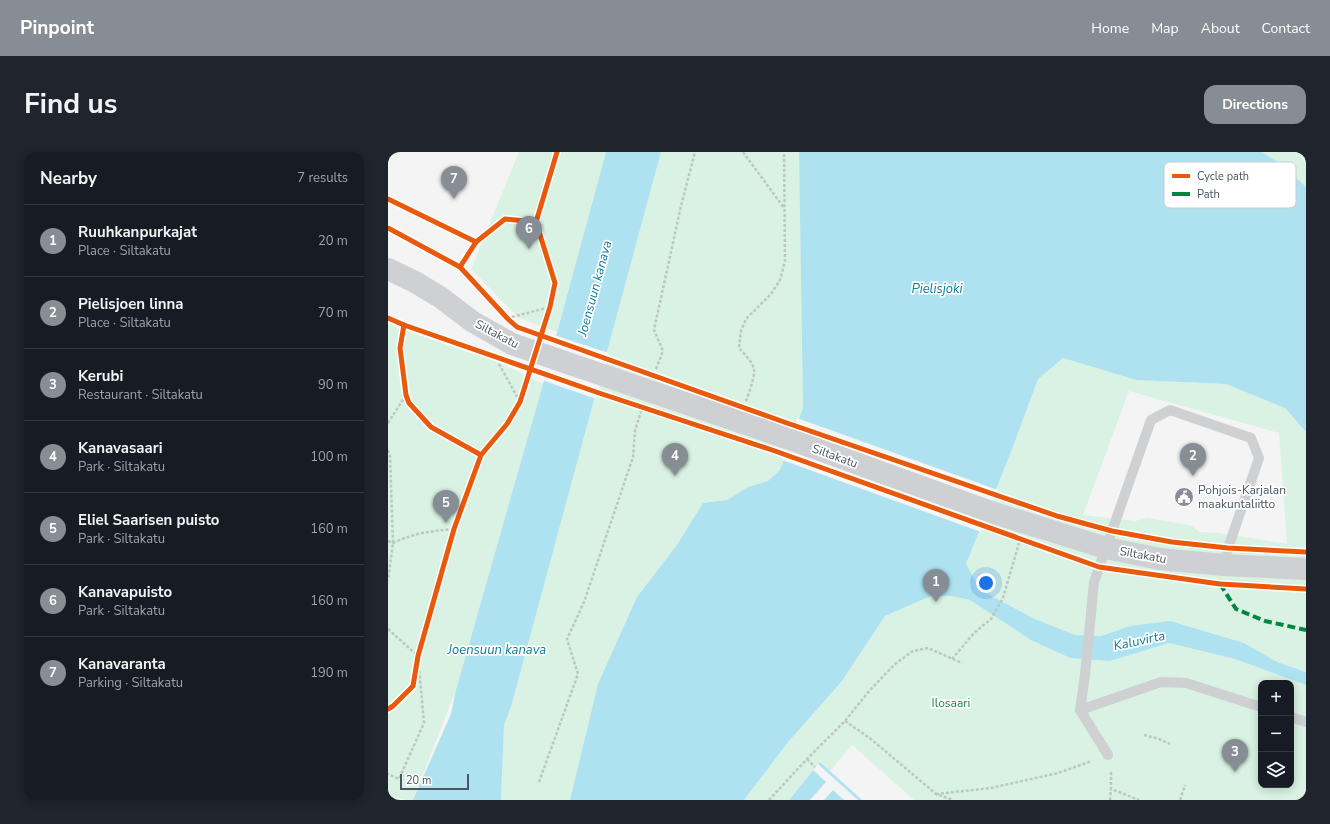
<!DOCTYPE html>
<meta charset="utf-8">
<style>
:root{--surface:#171b24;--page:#20242c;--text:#f1f3f6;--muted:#9ea1a6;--line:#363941;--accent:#868d94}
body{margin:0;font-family:"Nunito Sans",sans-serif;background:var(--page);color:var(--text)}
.controls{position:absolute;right:12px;bottom:12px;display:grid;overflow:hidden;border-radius:8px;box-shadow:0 2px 10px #0003}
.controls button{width:36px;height:36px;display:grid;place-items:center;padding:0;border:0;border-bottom:1px solid var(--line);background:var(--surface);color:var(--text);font:20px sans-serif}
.scale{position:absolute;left:12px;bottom:10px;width:69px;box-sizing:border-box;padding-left:4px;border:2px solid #4a5661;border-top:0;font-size:11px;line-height:14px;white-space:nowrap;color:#4a5661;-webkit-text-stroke:3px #fff;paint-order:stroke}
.you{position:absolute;left:598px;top:431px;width:14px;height:14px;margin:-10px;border:3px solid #fff;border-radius:50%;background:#1a73e8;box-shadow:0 0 0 6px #1a73e833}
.badge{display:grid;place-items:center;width:26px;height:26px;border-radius:50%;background:var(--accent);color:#fff;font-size:13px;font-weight:700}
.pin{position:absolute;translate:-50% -33px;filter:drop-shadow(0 1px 2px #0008)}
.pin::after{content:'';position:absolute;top:21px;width:14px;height:12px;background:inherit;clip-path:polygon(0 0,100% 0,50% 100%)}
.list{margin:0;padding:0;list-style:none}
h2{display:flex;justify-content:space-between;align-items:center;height:52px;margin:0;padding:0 16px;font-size:17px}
h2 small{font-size:13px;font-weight:400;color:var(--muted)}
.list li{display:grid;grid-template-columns:26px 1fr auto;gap:12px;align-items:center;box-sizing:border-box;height:72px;padding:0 16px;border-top:1px solid var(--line)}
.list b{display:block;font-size:15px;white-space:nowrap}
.list p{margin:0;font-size:13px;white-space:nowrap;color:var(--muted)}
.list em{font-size:13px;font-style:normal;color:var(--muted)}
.icon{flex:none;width:22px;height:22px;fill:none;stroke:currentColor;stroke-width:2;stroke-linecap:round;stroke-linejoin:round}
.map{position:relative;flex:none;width:918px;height:648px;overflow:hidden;border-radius:12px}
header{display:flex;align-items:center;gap:24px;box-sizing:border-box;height:56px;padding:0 20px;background:var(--accent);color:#fff}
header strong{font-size:19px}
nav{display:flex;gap:22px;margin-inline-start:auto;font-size:14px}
.intro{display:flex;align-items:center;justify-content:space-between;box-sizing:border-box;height:96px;padding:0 24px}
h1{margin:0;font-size:28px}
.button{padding:10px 18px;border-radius:12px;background:var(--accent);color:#fff;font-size:14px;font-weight:700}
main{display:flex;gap:24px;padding:0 24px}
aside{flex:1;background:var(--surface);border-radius:12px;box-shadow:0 2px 10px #0003}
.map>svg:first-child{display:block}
.green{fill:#d9f2e3;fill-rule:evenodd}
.water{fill:#aee2f0}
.pier{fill:#f4f4f4}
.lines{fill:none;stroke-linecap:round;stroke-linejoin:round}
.path{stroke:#bcc7c4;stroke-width:2.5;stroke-dasharray:3 2;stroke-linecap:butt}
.lane{stroke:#ced0d2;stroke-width:10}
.secondary{stroke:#ced0d4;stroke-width:22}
.quiet{stroke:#00873e;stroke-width:4;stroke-dasharray:8 4;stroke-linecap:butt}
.cycleway-casing{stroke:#fff;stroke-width:8}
.cycleway{stroke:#e8590c;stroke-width:5}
.labels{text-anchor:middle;stroke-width:3.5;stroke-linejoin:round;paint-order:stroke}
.street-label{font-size:12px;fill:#4a5661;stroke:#fff}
.poi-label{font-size:12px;fill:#4a5661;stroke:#fff;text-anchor:start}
.park-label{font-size:12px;fill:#17864f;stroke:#fff}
.water-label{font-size:13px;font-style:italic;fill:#0c7c9b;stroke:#fff}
.key{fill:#fff;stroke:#c9ccd0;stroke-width:1}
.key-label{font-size:11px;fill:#4a5661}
</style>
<header>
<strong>Pinpoint</strong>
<nav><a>Home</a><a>Map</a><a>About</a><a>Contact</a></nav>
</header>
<div class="intro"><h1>Find us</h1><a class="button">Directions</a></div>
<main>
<aside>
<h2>Nearby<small>7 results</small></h2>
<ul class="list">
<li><span class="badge">1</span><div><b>Ruuhkanpurkajat</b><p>Place · Siltakatu</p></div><em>20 m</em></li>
<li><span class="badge">2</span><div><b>Pielisjoen linna</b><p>Place · Siltakatu</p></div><em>70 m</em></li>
<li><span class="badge">3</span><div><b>Kerubi</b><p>Restaurant · Siltakatu</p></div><em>90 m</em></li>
<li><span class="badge">4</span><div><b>Kanavasaari</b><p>Park · Siltakatu</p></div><em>100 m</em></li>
<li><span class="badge">5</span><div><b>Eliel Saarisen puisto</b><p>Park · Siltakatu</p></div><em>160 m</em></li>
<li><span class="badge">6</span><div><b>Kanavapuisto</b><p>Park · Siltakatu</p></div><em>160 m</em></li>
<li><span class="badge">7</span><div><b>Kanavaranta</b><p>Parking · Siltakatu</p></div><em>190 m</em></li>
</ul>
</aside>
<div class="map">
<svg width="918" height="648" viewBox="0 0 918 648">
<rect width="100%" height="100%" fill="#f4f4f4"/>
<!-- green -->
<g class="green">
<path d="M 131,0 L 218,0 L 169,180 L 131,166 L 83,117 Z"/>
<path d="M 273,0 L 411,0 L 415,256 L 399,318 L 380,329 L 360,335 L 339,348 L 315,351 L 289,393 L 210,532 L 182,648 L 113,648 L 116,573 L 123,555 Z"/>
<path d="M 874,0 L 918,0 L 918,9 L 915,7 L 918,13 L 918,35 L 895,13 Z"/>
<path d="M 0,171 L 10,176 L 115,212 L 155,232 L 68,538 L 25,648 L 18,648 L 0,644 Z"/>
<path d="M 675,206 L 748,228 L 838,232 L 897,256 L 918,280 L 918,520 L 889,510 L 856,491 L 742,474 L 713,484 L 687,483 L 647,467 L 596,440 L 588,430 L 578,412 L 623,300 L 650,226 ZM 741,239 L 891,281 L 899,392 L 830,381 L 811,380 L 805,374 L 760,366 L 747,369 L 695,363 Z"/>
<path d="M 543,444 L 563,444 L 582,448 L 643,488 L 682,506 L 722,509 L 781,491 L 847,507 L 918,533 L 918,648 L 526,648 L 464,593 L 442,619 L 432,610 L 401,648 L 356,648 L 401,589 L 454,529 L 497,464 ZM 873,531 L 903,531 L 903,633 L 873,633 Z"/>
</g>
<!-- water -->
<g class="water">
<path d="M 218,0 L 273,0 L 123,555 L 116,573 L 113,648 L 25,648 L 63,562 L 68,538 L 155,232 Z"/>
<path d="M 411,0 L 874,0 L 895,13 L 918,35 L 918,280 L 897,256 L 838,232 L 748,228 L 675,206 L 650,227 L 623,300 L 578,412 L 588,430 L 596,440 L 647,467 L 687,483 L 713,484 L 742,474 L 782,469 L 856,491 L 889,510 L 918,520 L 918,533 L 847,507 L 781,491 L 722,509 L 682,506 L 643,488 L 582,448 L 563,444 L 543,444 L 497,464 L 454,529 L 401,589 L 356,648 L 182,648 L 210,532 L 249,445 L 289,393 L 315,351 L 339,348 L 360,335 L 380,329 L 392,318 L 415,256 Z"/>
<path d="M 432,610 L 474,648 L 401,648 Z"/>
</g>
<!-- pier -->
<g class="pier">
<path d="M 166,183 L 221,201 L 208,247 L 154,228 Z"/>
<path d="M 409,266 L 610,338 L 593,380 L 394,308 Z"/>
<path d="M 430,612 L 470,648 L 456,648 L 445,638 L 436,648 L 422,648 L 438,630 L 425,618 Z"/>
</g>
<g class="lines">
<!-- path -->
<g class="path">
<path d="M 355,0 L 396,56"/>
<path d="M 124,165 L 162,155"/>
<path d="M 111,212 L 132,250"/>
<path d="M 268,217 L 275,199 L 266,178 L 293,54 L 307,0"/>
<path d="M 358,249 C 361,241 367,225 366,217 C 364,209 356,202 351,196 L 353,179 L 358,167 L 383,142 L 392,128 L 397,109 L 396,0"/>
<path d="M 0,271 L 18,243"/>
<path d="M 0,298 L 2,304 L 5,391 L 0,428"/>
<path d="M 0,389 L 5,391 C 26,381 43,379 66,377"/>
<path d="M 0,477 L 30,504 L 36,571 L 11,627 L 0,622"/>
<path d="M 564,507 L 586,481 L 603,467 L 615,446 L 631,391"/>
<path d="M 457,569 L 483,587 L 548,642 L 565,648"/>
<path d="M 756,583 L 771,587 L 782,592"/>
<path d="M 419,607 L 427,615"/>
<path d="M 723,620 L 723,637 L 751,648"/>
<path d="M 151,630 L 190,522 L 179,487 L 196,450 L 245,305 L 247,279 L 253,259"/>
<path d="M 548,642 L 603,636 L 670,621 L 704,609"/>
<path d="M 381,648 L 419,607 L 457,569 L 482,538 L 507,512 L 525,499 L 540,496 L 574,511"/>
<path d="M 722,648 L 723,637"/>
<path d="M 792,648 L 797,633"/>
</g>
<!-- lane -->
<g class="lane">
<path d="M 692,558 L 773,530 L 798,531 L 873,555"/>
<path d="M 903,565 L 918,570"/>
<path d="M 720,603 L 692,558 L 697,523 L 706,430 L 763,268 L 782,258 L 863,286 L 871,306 L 840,396 L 836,413"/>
</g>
<!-- secondary -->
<path class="secondary" d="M 0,117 L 27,130 L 52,145 L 85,170 L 124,192 L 393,284 L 606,361 L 718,396 L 772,407 L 836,413 L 918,417"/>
<!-- quiet -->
<path class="quiet" d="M 832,432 L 848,457 L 877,469 L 918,478"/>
<!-- cycleway casing -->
<g class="cycleway-casing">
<g id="cycleway">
<path d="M 0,47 L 88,90"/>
<path d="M 0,76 L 72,115 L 120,167 L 129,175 L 399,271 L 669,364 L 724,379 L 784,390 L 840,396 L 918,400"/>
<path d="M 72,115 L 88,90 L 117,67 L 148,70"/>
<path d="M 0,166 L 16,173 L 211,241 L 387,299 L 711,415 L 832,432 L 918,437"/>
<path d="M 16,173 L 12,196 L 18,243 L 21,251 L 43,275 L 93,303"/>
<path d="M 0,557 L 5,554 L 25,534 L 30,504 L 66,377 L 93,303 L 119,272 L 132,250 L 162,155 L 167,131 L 148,70 L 169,0"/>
</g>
</g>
<!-- cycleway -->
<use href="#cycleway" class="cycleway"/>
</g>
<!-- icons -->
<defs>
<g id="civic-disc" transform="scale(1)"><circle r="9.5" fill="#868d94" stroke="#fff"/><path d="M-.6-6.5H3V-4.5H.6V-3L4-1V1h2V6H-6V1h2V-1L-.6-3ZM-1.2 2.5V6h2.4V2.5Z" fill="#fff"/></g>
</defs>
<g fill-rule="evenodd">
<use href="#civic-disc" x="796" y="345"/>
</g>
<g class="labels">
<!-- street labels -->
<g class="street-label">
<text transform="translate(109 182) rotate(28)" y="4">Siltakatu</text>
<text transform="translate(447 304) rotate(20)" y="4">Siltakatu</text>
<text transform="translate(755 403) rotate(10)" y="4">Siltakatu</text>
</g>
<!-- poi labels -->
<g class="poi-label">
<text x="810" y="342">Pohjois-Karjalan<tspan x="810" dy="14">maakuntaliitto</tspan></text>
</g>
<!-- park labels -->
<g class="park-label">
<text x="563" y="555">Ilosaari</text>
</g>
<!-- water labels -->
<g class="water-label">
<text transform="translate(206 136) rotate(-75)" y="5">Joensuun kanava</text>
<text x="549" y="141">Pielisjoki</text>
<text transform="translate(751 488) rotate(-12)" y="5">Kaluvirta</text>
<text x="109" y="502">Joensuun kanava</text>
</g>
</g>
<!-- legend -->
<rect x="776" y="10" width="132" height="46" rx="6" class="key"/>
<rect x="784" y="22" width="18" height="4" fill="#e8590c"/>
<rect x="784" y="40" width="18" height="4" fill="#00873e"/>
<g class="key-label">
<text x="809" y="28">Cycle path</text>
<text x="809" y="46">Path</text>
</g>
</svg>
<div class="controls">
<button>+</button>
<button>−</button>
<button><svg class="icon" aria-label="layers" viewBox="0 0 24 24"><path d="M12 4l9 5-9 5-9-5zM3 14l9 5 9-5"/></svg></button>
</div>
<div class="scale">20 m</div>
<div class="you"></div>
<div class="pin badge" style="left:548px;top:450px">1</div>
<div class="pin badge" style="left:805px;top:324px">2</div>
<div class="pin badge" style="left:847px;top:620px">3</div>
<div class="pin badge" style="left:287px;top:324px">4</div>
<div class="pin badge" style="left:58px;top:371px">5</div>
<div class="pin badge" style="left:141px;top:97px">6</div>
<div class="pin badge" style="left:66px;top:47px">7</div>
</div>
</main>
